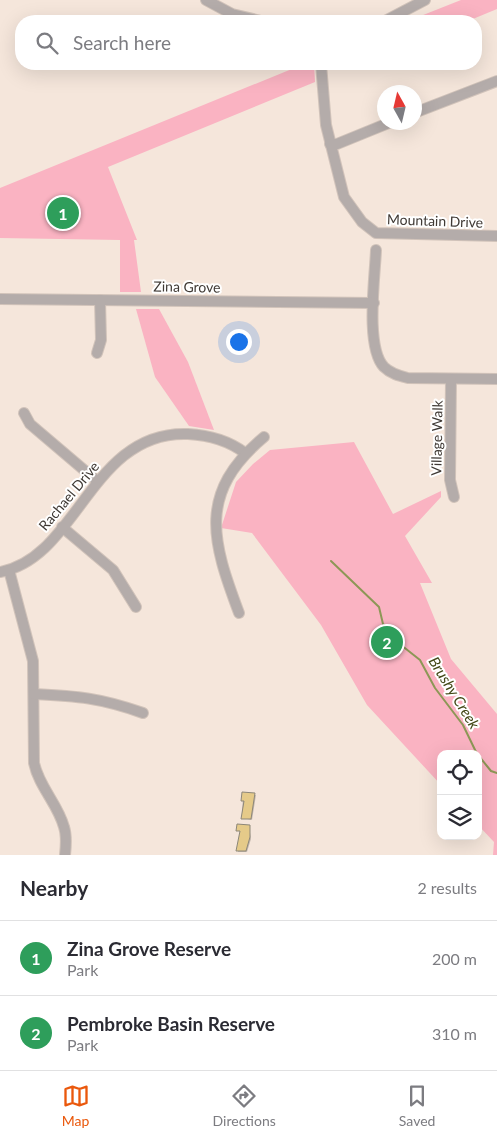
<!DOCTYPE html>
<style>
:root{--surface:#fff;--page:#f7f7f7;--text:#2b2b33;--muted:#7c7c81;--line:#e1e1e2;--accent:#ea580c}
body{margin:0;font-family:Lato,sans-serif;background:var(--page);color:var(--text)}
.controls{position:absolute;right:15px;bottom:15px;display:grid;overflow:hidden;border-radius:10px;box-shadow:0 5px 20px #0002}
.controls button{width:45px;height:45px;display:grid;place-items:center;padding:0;border:0;border-bottom:1px solid var(--line);background:var(--surface);color:var(--text);font:25px sans-serif}
.compass{position:absolute;left:377px;top:85px;width:45px;height:45px;border-radius:50%;background:var(--surface);box-shadow:0 5px 20px #0002;rotate:352deg}
.you{position:absolute;left:238px;top:341px;width:18px;height:18px;margin:-12px;border:4px solid #fff;border-radius:50%;background:#1a73e8;box-shadow:0 0 0 8px #1a73e833}
.badge{display:grid;place-items:center;width:32px;height:32px;border-radius:50%;background:var(--accent);color:#fff;font-size:16px;font-weight:700}
.pin{position:absolute;translate:-50% -50%;border:2px solid #fff;box-shadow:0 1px 5px #0006}
.list{margin:0;padding:0;list-style:none}
h2{display:flex;justify-content:space-between;align-items:center;height:65px;margin:0;padding:0 20px;font-size:21px}
h2 small{font-size:16px;font-weight:400;color:var(--muted)}
.list li{display:grid;grid-template-columns:32px 1fr auto;gap:15px;align-items:center;box-sizing:border-box;height:75px;padding:0 20px;border-top:1px solid var(--line)}
.list b{display:block;font-size:19px;white-space:nowrap}
.list p{margin:0;font-size:16px;white-space:nowrap;color:var(--muted)}
.list em{font-size:16px;font-style:normal;color:var(--muted)}
.icon{flex:none;width:28px;height:28px;fill:none;stroke:currentColor;stroke-width:2;stroke-linecap:round;stroke-linejoin:round}
.map{position:relative;flex:none;width:497px;height:855px;overflow:hidden}
.search{position:absolute;background:var(--surface);box-shadow:0 5px 20px #0002;left:15px;right:15px;top:15px;height:55px;display:flex;align-items:center;gap:12px;box-sizing:border-box;padding:0 18px;border-radius:20px;color:var(--muted);font-size:19px}
.sheet{height:215px;background:var(--surface)}
nav{display:flex;justify-content:space-around;align-items:center;box-sizing:border-box;height:70px;border-top:1px solid var(--line);background:var(--surface);font-size:14px;color:var(--muted)}
nav a{display:grid;justify-items:center;gap:2px}
nav .on{color:var(--accent)}
.map>svg:first-child{display:block}
.green{fill:#fab3c2}
.shadow{fill:#0003}
.lines{fill:none;stroke-linecap:round;stroke-linejoin:round}
.stream{stroke:#8d9756;stroke-width:2}
.building{fill:#e5ca89;stroke:#8d8779}
.minor-casing{stroke:#d1c3ba;stroke-width:12}
.minor{stroke:#b4acaa;stroke-width:10}
.labels{text-anchor:middle;stroke-width:4;stroke-linejoin:round;paint-order:stroke}
.street-label{font-size:14px;fill:#3f3934;stroke:#fff}
.water-label{font-size:15px;font-style:italic;fill:#424816;stroke:#fff}
</style>
<div class="map">
<svg width="497" height="855" viewBox="0 0 497 855">
<rect width="100%" height="100%" fill="#f5e6db"/>
<!-- green -->
<g class="green">
<path d="M 461,0 L 497,0 L 497,9 L 468,21 L 408,21 Z"/>
<path d="M 304,64 L 314,64 L 315,82 L 108,167 L 137,240 L 134,240 L 141,292 L 120,292 L 120,240 L 0,238 L 0,188 Z"/>
<path d="M 136,309 L 159,309 L 188,362 L 214,430 L 189,426 L 155,377 Z"/>
<path d="M 354,442 L 393,514 L 441,491 L 441,497 L 405,536 L 432,583 L 420,583 L 451,659 L 497,714 L 497,855 L 493,855 L 494,842 L 478,825 L 478,754 L 441,754 L 441,785 L 367,705 L 321,625 L 252,533 L 221,528 L 236,482 L 253,464 L 270,450 Z"/>
</g>
<!-- shadow -->
<g class="shadow">
<path d="M 243,793 L 256,795 L 252,820 L 242,818 Z"/>
<path d="M 249,826 L 251,839 L 247,852 L 238,852 L 241,832 L 238,830 Z"/>
</g>
<g class="lines">
<!-- stream -->
<g class="stream">
<path d="M 331,561 L 379,607 L 383,624 L 396,633 L 401,645 L 420,660 L 435,688 L 463,725 L 477,754"/>
<path d="M 478,755 L 491,771 L 497,773"/>
</g>
</g>
<!-- building -->
<g class="building">
<path d="M 242,792 L 255,793 L 251,819 L 241,819 L 244,801 L 241,801 Z"/>
<path d="M 237,824 L 250,825 L 250,837 L 246,851 L 236,851 L 240,831 L 236,831 Z"/>
</g>
<g class="lines">
<!-- minor casing -->
<g class="minor-casing">
<g id="minor">
<path d="M 206,0 L 232,14 L 261,21"/>
<path d="M 385,21 L 425,0"/>
<path d="M 321,64 L 326,125 L 344,197 L 362,222 L 376,233 L 497,236"/>
<path d="M 414,113 L 497,81"/>
<path d="M 330,144 L 337,144 L 391,122"/>
<path d="M 376,250 C 375,277 365,347 384,367 C 391,374 400,376 408,378 L 497,379"/>
<path d="M 0,299 L 374,303"/>
<path d="M 97,353 L 101,340 L 100,300"/>
<path d="M 451,379 L 450,480 L 454,497"/>
<path d="M 24,413 L 30,424 L 97,481"/>
<path d="M 62,527 L 113,570 L 136,607"/>
<path d="M 9,570 L 33,661 L 34,763 C 39,787 58,804 64,827 C 67,836 66,846 65,855"/>
<path d="M 0,572 C 78,558 91,430 188,434 C 208,435 229,441 245,453"/>
<path d="M 239,613 C 212,541 197,493 264,437"/>
<path d="M 34,694 C 77,696 101,698 143,713"/>
</g>
</g>
<!-- minor -->
<use href="#minor" class="minor"/>
</g>
<g class="labels">
<!-- street labels -->
<g class="street-label">
<text transform="translate(435 221) rotate(2)" y="5">Mountain Drive</text>
<text transform="translate(187 287) rotate(1)" y="5">Zina Grove</text>
<text transform="translate(437 438) rotate(-89)" y="5">Village Walk</text>
<text transform="translate(69 496) rotate(-50)" y="5">Rachael Drive</text>
</g>
<!-- water labels -->
<g class="water-label">
<text transform="translate(454 693) rotate(58)" y="5">Brushy Creek</text>
</g>
</g>
</svg>
<div class="controls">
<button><svg class="icon" aria-label="locate" viewBox="0 0 24 24"><circle cx="12" cy="12" r="6"/><path d="M12 2v4M12 18v4M2 12h4M18 12h4"/></svg></button>
<button><svg class="icon" aria-label="layers" viewBox="0 0 24 24"><path d="M12 4l9 5-9 5-9-5zM3 14l9 5 9-5"/></svg></button>
</div>
<svg class="compass" viewBox="-18 -18 36 36"><path d="M0-13l5 13h-10z" fill="#e53935"/><path d="M0 13l5-13h-10z" fill="#7c7c81"/></svg>
<div class="you"></div>
<div class="pin badge" style="left:63px;top:213px;background:#2e9e5b">1</div>
<div class="pin badge" style="left:387px;top:642px;background:#2e9e5b">2</div>
<div class="search"><svg class="icon" aria-label="search" viewBox="0 0 24 24"><circle cx="10" cy="10" r="6"/><path d="M15 15l6 6"/></svg>Search here</div>
</div>
<section class="sheet">
<h2>Nearby<small>2 results</small></h2>
<ul class="list">
<li><span class="badge" style="background:#2e9e5b">1</span><div><b>Zina Grove Reserve</b><p>Park</p></div><em>200 m</em></li>
<li><span class="badge" style="background:#2e9e5b">2</span><div><b>Pembroke Basin Reserve</b><p>Park</p></div><em>310 m</em></li>
</ul>
</section>
<nav>
<a class="on"><svg class="icon" aria-label="map" viewBox="0 0 24 24"><path d="M3 6l6-2 6 2 6-2v14l-6 2-6-2-6 2zM9 4v14M15 6v14"/></svg>Map</a>
<a><svg class="icon" aria-label="directions" viewBox="0 0 24 24"><path d="M12 3l9 9-9 9-9-9zM9 14v-3h6M13 9l2 2-2 2"/></svg>Directions</a>
<a><svg class="icon" aria-label="saved" viewBox="0 0 24 24"><path d="M7 4h10v16l-5-4-5 4z"/></svg>Saved</a>
</nav>
